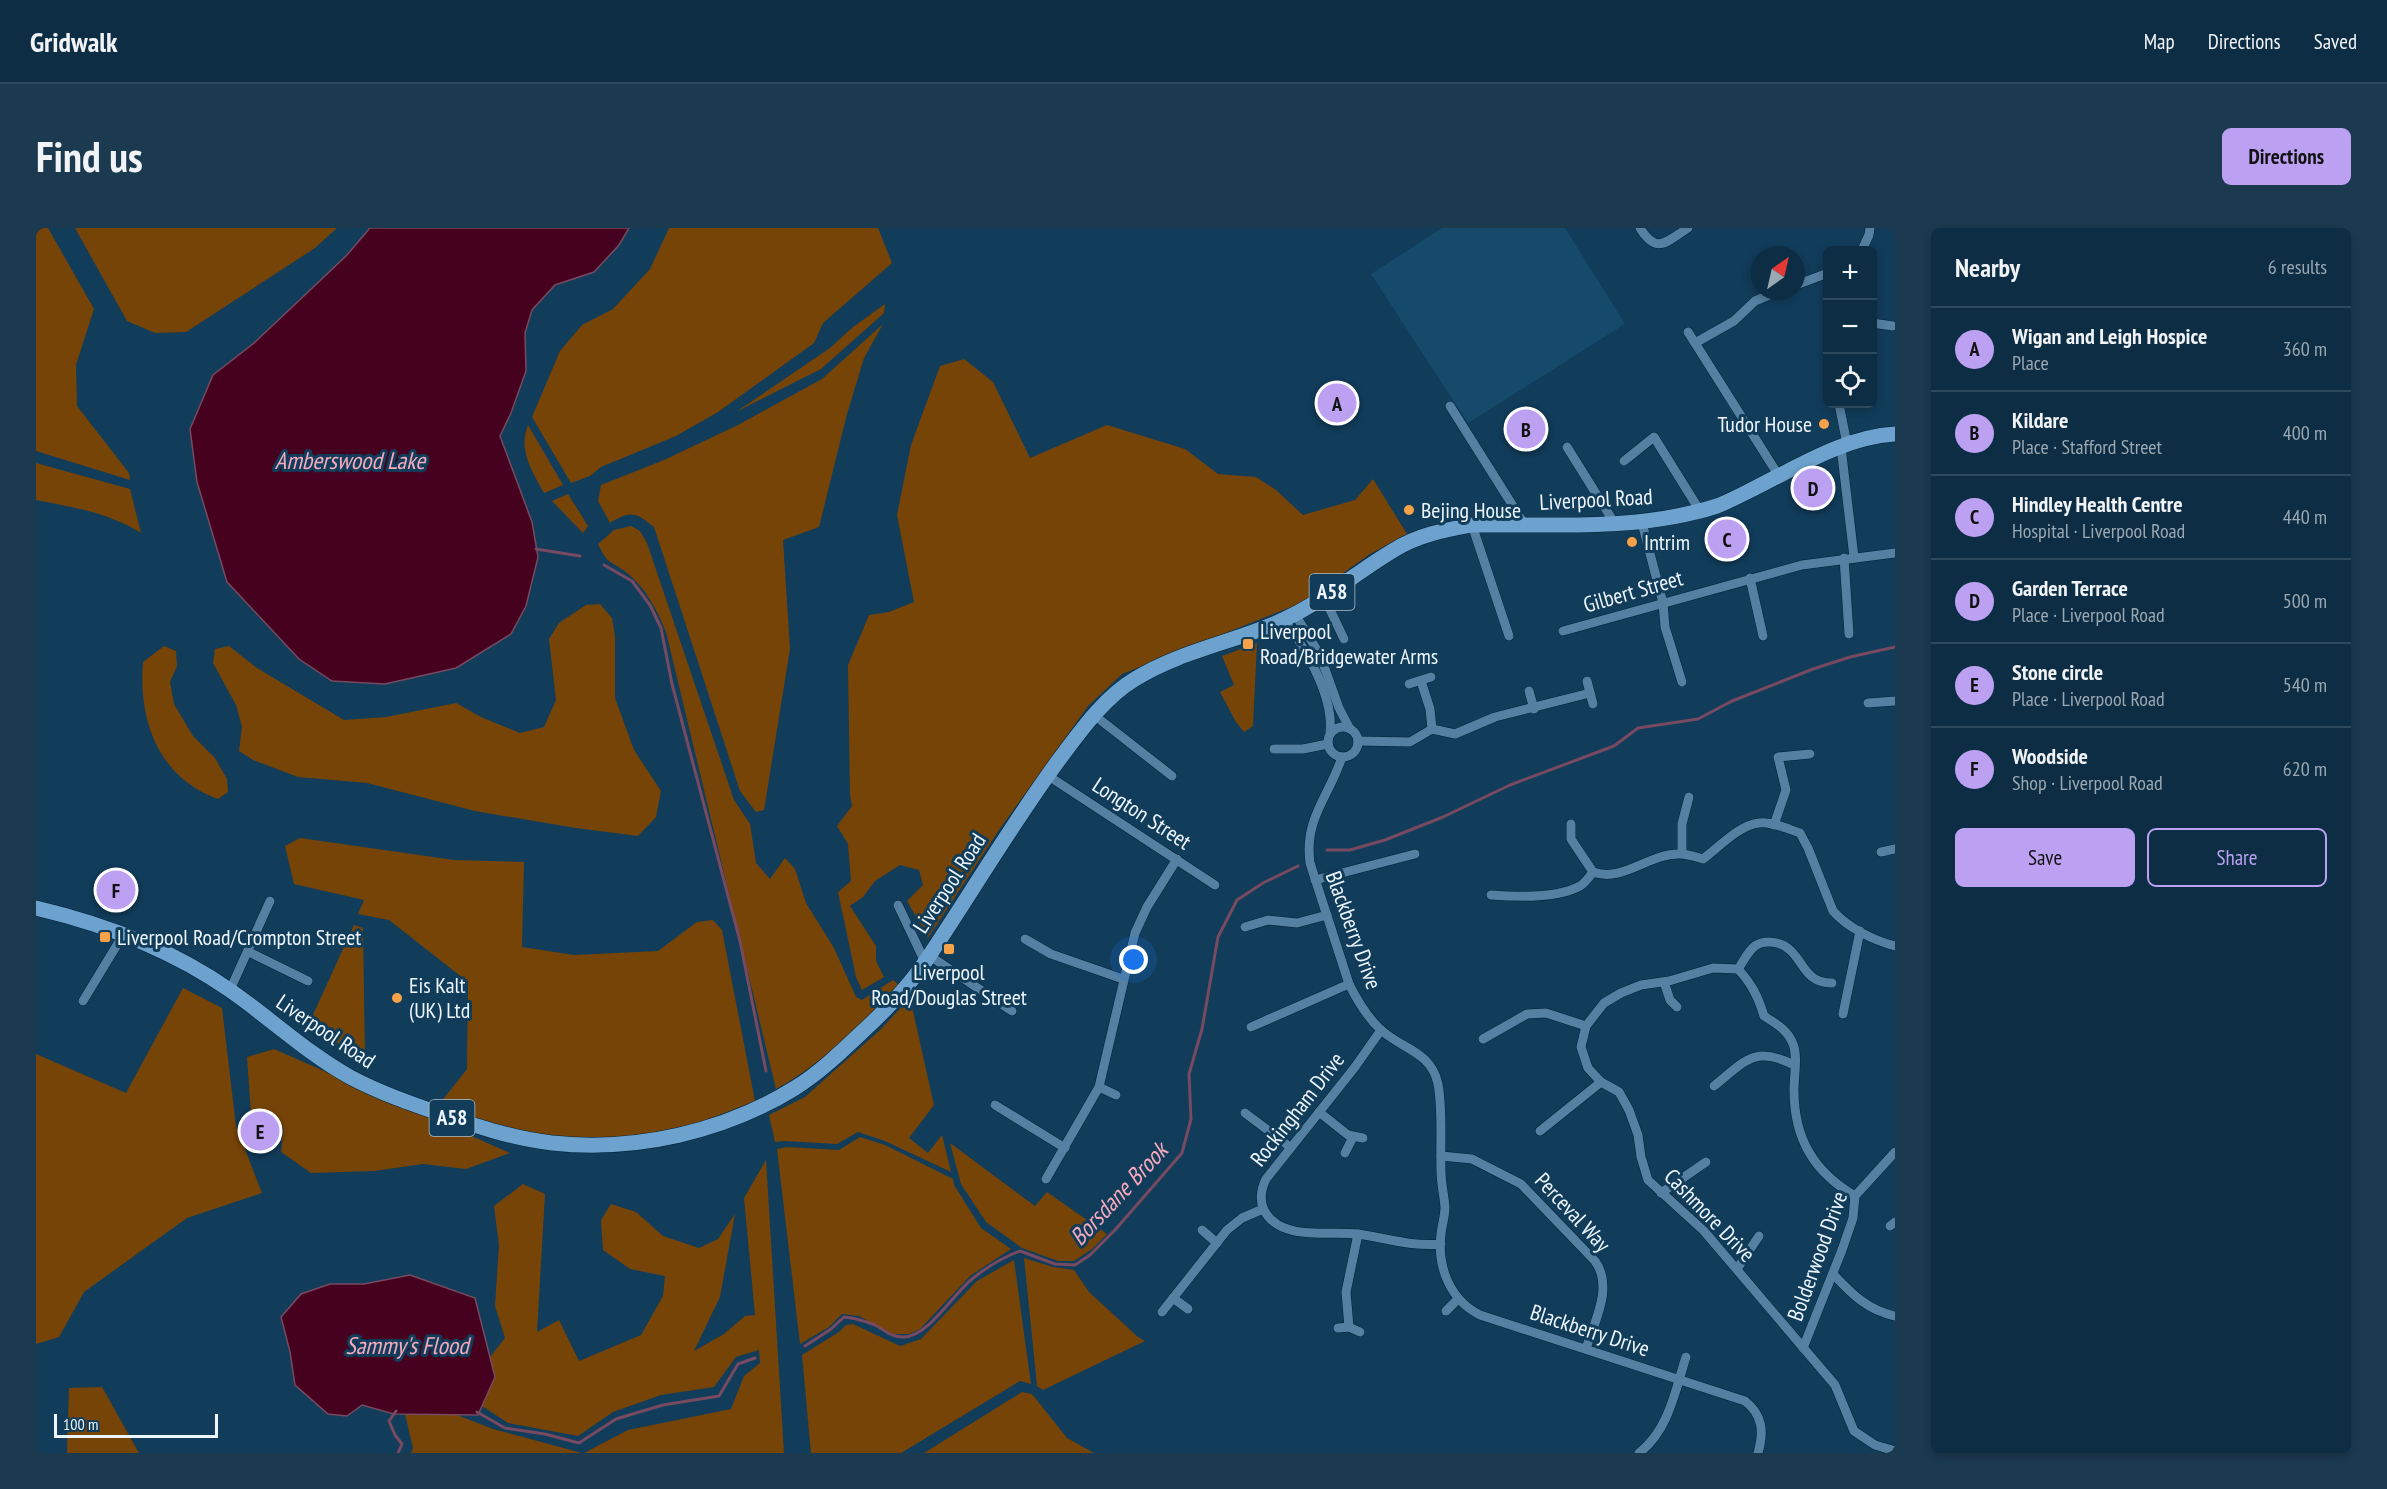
<!DOCTYPE html>
<meta charset="utf-8">
<style>
:root{--surface:#0d2d44;--page:#1b394f;--text:#f1f3f6;--muted:#9aa8b2;--line:#2d495d;--accent:#bca0f2}
body{margin:0;font-family:"PT Sans Narrow",sans-serif;background:var(--page);color:var(--text)}
.controls{position:absolute;right:18px;top:18px;display:grid;overflow:hidden;border-radius:9px;box-shadow:0 3px 9px #0003}
.controls button{width:54px;height:54px;display:grid;place-items:center;padding:0;border:0;border-bottom:2px solid var(--line);background:var(--surface);color:var(--text);font:30px sans-serif}
.compass{position:absolute;left:1715px;top:18px;width:54px;height:54px;border-radius:50%;background:var(--surface);box-shadow:0 3px 9px #0003;rotate:34deg}
.scale{position:absolute;left:18px;bottom:15px;width:164px;box-sizing:border-box;padding-left:6px;border:3px solid #edf6fe;border-top:0;font-size:16px;line-height:21px;white-space:nowrap;color:#edf6fe;-webkit-text-stroke:4px #113c5a;paint-order:stroke}
.you{position:absolute;left:1098px;top:732px;width:21px;height:21px;margin:-15px;border:4px solid #fff;border-radius:50%;background:#1a73e8;box-shadow:0 0 0 9px #1a73e833}
.badge{display:grid;place-items:center;width:39px;height:39px;border-radius:50%;background:var(--accent);color:#111;font-size:20px;font-weight:700}
.pin{position:absolute;translate:-50% -50%;border:3px solid #fff;box-shadow:0 2px 6px #0006}
.list{margin:0;padding:0;list-style:none}
h2{display:flex;justify-content:space-between;align-items:center;height:78px;margin:0;padding:0 24px;font-size:26px}
h2 small{font-size:20px;font-weight:400;color:var(--muted)}
.list li{display:grid;grid-template-columns:39px 1fr auto;gap:18px;align-items:center;box-sizing:border-box;height:84px;padding:0 24px;border-top:2px solid var(--line)}
.list b{display:block;font-size:22px;white-space:nowrap}
.list p{margin:0;font-size:20px;white-space:nowrap;color:var(--muted)}
.list em{font-size:20px;font-style:normal;color:var(--muted)}
.actions{display:flex;gap:12px;padding:18px 24px}
.actions a{flex:1;padding:14px 0;border:2px solid var(--accent);border-radius:9px;text-align:center;font-size:21px;color:var(--accent)}
.actions .main{background:var(--accent);color:#111}
.icon{flex:none;width:33px;height:33px;fill:none;stroke:currentColor;stroke-width:2;stroke-linecap:round;stroke-linejoin:round}
.map{position:relative;flex:none;width:1859px;height:1225px;overflow:hidden;border-radius:9px}
header{display:flex;align-items:center;gap:36px;box-sizing:border-box;height:84px;padding:0 30px;background:var(--surface);border-bottom:2px solid var(--line)}
header strong{font-size:28px}
nav{display:flex;gap:33px;margin-inline-start:auto;font-size:21px}
.intro{display:flex;align-items:center;justify-content:space-between;box-sizing:border-box;height:144px;padding:0 36px}
h1{margin:0;font-size:42px}
.button{padding:15px 27px;border-radius:9px;background:var(--accent);color:#111;font-size:21px;font-weight:700}
main{display:flex;gap:36px;padding:0 36px}
aside{flex:1;background:var(--surface);border-radius:9px;box-shadow:0 3px 9px #0003}
.map>svg:first-child{display:block}
.built{fill:#164a6b}
.green{fill:#764407}
.water{fill:#45011e;stroke:#774a61;stroke-width:1.5}
.lines{fill:none;stroke-linecap:round;stroke-linejoin:round}
.stream{stroke:#774a61;stroke-width:3}
.minor-casing{stroke:#022238;stroke-width:10}
.primary-casing{stroke:#022238;stroke-width:16}
.minor{stroke:#5680a2;stroke-width:9}
.primary{stroke:#6ca2cd;stroke-width:15}
.poi-dot{fill:#f7a149;stroke:#113c5a;stroke-width:2}
.labels{text-anchor:middle;stroke-width:6;stroke-linejoin:round;paint-order:stroke}
.shield{fill:#113c5a;stroke:#abbecd;stroke-width:1.5}
.shield-label{font-size:21px;font-weight:bold;fill:#edf6fe}
.poi-label{font-size:22px;fill:#edf6fe;stroke:#113c5a;text-anchor:start}
.street-label{font-size:22px;fill:#edf6fe;stroke:#113c5a}
.water-label{font-size:24px;font-style:italic;fill:#f6a9bc;stroke:#113c5a}
</style>
<header>
<strong>Gridwalk</strong>
<nav><a>Map</a><a>Directions</a><a>Saved</a></nav>
</header>
<div class="intro"><h1>Find us</h1><a class="button">Directions</a></div>
<main>
<div class="map">
<svg width="1859" height="1225" viewBox="0 0 1859 1225">
<rect width="100%" height="100%" fill="#113c5a"/>
<!-- built -->
<path class="built" d="M 1406,0 L 1529,0 L 1589,96 L 1432,195 L 1335,46 Z"/>
<!-- green -->
<g class="green">
<path d="M 0,0 L 12,0 L 58,81 L 40,137 L 41,178 L 93,245 L 94,252 L 0,223 Z"/>
<path d="M 39,0 L 301,0 L 279,20 L 150,104 L 119,105 L 91,93 Z"/>
<path d="M 633,0 L 842,0 L 856,35 L 787,95 L 778,115 L 682,184 L 640,208 L 565,239 L 554,248 L 535,255 L 496,189 L 524,123 L 546,97 L 577,81 L 614,41 Z"/>
<path d="M 849,76 L 848,85 L 785,141 L 700,184 L 794,120 L 817,99 Z"/>
<path d="M 847,96 L 828,130 L 811,186 L 783,299 L 747,312 L 754,421 L 728,582 L 720,584 L 704,563 L 618,299 C 600,284 594,282 574,295 L 562,273 L 565,257 L 628,232 L 702,197 L 786,151 Z"/>
<path d="M 928,131 L 957,154 L 994,230 L 1071,197 L 1149,221 L 1182,246 L 1220,249 L 1240,262 L 1267,287 L 1319,272 L 1337,251 L 1371,306 L 1334,326 L 1265,375 L 1086,446 L 1052,478 L 963,602 L 892,710 L 871,673 L 887,657 L 883,642 L 864,637 L 839,653 L 827,669 L 814,678 L 840,718 L 840,733 L 848,749 L 826,762 L 820,749 L 802,664 L 815,653 L 812,616 L 801,598 L 816,578 L 814,567 L 812,437 L 833,387 L 853,384 L 878,374 L 861,287 L 875,217 L 904,138 Z"/>
<path d="M 492,197 L 527,257 L 508,265 C 496,243 482,222 492,197 Z"/>
<path d="M 0,235 L 94,261 L 105,305 C 74,285 36,279 0,272 Z"/>
<path d="M 532,266 L 552,298 L 547,305 L 516,273 Z"/>
<path d="M 595,298 L 604,303 L 611,315 L 698,572 L 714,596 L 720,635 L 734,651 L 749,630 L 759,641 L 770,675 L 798,720 L 820,769 L 826,772 L 857,752 L 863,757 C 833,793 781,839 740,861 L 630,404 C 621,382 610,360 591,345 C 575,332 572,338 562,316 L 578,302 Z"/>
<path d="M 564,376 L 576,390 L 579,408 L 579,470 L 598,522 L 625,563 L 620,589 L 602,608 L 540,600 L 439,583 L 331,555 L 262,549 L 217,532 L 203,523 L 206,499 L 200,477 L 177,435 L 179,421 L 193,418 L 221,440 L 308,492 L 350,489 L 420,475 L 445,489 L 484,505 L 508,499 L 520,472 L 513,411 L 523,395 L 550,377 Z"/>
<path d="M 1221,415 L 1217,498 L 1208,504 L 1200,494 L 1184,464 L 1198,457 L 1186,428 Z"/>
<path d="M 128,418 L 140,423 L 141,438 L 134,454 L 138,476 L 157,508 L 179,530 L 191,551 L 192,564 L 182,571 C 123,550 102,493 107,434 Z"/>
<path d="M 264,610 L 418,632 L 488,634 L 486,719 L 538,727 L 622,723 L 661,694 L 677,692 L 686,702 L 719,873 L 660,896 L 598,912 L 521,911 L 450,894 L 405,874 L 431,841 L 432,754 L 353,692 L 322,686 L 328,672 L 258,656 L 249,618 Z"/>
<path d="M 318,697 L 327,700 L 329,829 L 271,800 Z"/>
<path d="M 147,760 L 186,780 L 200,898 L 226,965 L 151,990 L 48,1064 L 23,1109 L 0,1116 L 0,826 L 90,865 Z"/>
<path d="M 874,770 L 898,877 L 873,910 L 892,925 L 906,907 L 915,944 L 849,913 L 822,904 L 801,916 L 748,913 L 739,914 L 733,887 L 769,869 L 844,802 Z"/>
<path d="M 238,821 L 474,925 L 430,941 L 387,936 L 338,943 L 275,945 L 245,924 L 247,900 L 215,885 L 211,829 Z"/>
<path d="M 824,909 L 849,917 L 917,951 L 918,957 L 945,1000 L 975,1021 L 934,1048 L 884,1101 L 873,1106 L 857,1106 L 823,1088 L 806,1086 L 793,1099 L 764,1116 L 741,921 L 750,919 L 803,922 Z"/>
<path d="M 914,915 L 999,978 L 1011,964 L 1071,1006 L 1056,1021 L 1038,1033 L 1022,1033 L 986,1020 L 950,994 L 925,956 Z"/>
<path d="M 730,932 L 748,1225 L 548,1225 L 592,1202 L 695,1181 L 708,1148 L 724,1135 L 723,1122 L 700,1129 L 678,1159 L 625,1167 L 577,1184 L 542,1208 L 472,1195 L 446,1178 L 459,1149 L 454,1129 L 469,1110 L 459,1078 L 463,1017 L 458,978 L 487,956 L 509,966 L 501,1104 L 523,1092 L 543,1133 L 605,1107 L 627,1068 L 629,1048 L 594,1041 L 567,1022 L 565,992 L 575,976 L 600,984 L 627,1008 L 663,1020 L 682,1011 L 699,986 L 684,1069 L 658,1123 L 688,1106 L 709,1088 L 719,1087 L 708,970 Z"/>
<path d="M 988,1030 L 1017,1039 L 1038,1042 L 1053,1064 L 1102,1109 L 1109,1113 L 1007,1162 L 1001,1158 Z"/>
<path d="M 978,1032 L 995,1156 L 984,1153 L 865,1225 L 775,1225 L 766,1127 L 803,1104 L 810,1097 L 817,1096 L 864,1118 L 885,1111 L 941,1053 Z"/>
<path d="M 66,1159 L 103,1225 L 31,1225 L 33,1160 Z"/>
<path d="M 986,1164 L 996,1166 L 1031,1210 L 1058,1225 L 888,1225 Z"/>
<path d="M 369,1186 L 421,1187 L 457,1201 L 546,1225 L 375,1225 L 377,1220 Z"/>
</g>
<!-- water -->
<g class="water">
<path d="M 334,0 L 593,0 L 583,17 L 558,44 L 519,57 L 496,82 L 489,105 L 490,143 L 475,185 L 464,208 L 496,294 L 502,329 L 490,378 L 475,406 L 420,440 L 349,456 L 296,453 L 263,431 L 191,354 L 161,254 L 154,201 L 177,147 L 218,115 L 253,82 L 310,28 Z"/>
<path d="M 374,1047 L 439,1070 L 459,1149 L 442,1187 L 358,1186 L 326,1177 L 311,1188 L 292,1186 L 259,1157 L 254,1124 L 245,1089 L 265,1066 L 294,1056 L 328,1056 Z"/>
</g>
<g class="lines">
<!-- stream -->
<g class="stream">
<path d="M 500,321 L 544,328"/>
<path d="M 568,337 L 596,353 L 614,377 L 625,400 L 636,456 L 704,713 L 730,843"/>
<path d="M 1291,622 L 1314,622 L 1349,612 L 1407,589 L 1474,557 L 1578,518 L 1602,500 L 1662,491 L 1696,473 L 1777,441 L 1814,429 L 1859,419"/>
<path d="M 769,1118 L 795,1101 L 808,1089 C 818,1090 829,1093 839,1097 C 850,1103 855,1109 868,1109 C 893,1108 917,1066 936,1051 C 951,1039 967,1029 984,1023 L 1019,1036 L 1039,1037 L 1054,1027 L 1079,1002 L 1146,925 L 1155,891 L 1153,846 L 1166,801 L 1182,709 L 1201,672 L 1227,655 L 1262,638"/>
<path d="M 360,1183 L 353,1193 L 359,1207 L 366,1216 L 362,1225"/>
<path d="M 441,1184 L 469,1200 L 509,1206 L 543,1215 L 580,1191 L 627,1177 L 683,1168 L 702,1136 L 719,1130"/>
</g>
<!-- minor casing -->
<g class="minor-casing">
<g id="minor">
<path d="M 1604,0 C 1621,27 1630,14 1652,0"/>
<path d="M 1826,22 L 1833,7 L 1834,0"/>
<path d="M 1760,57 L 1792,45"/>
<path d="M 1743,63 L 1719,73 L 1698,93 L 1659,115 L 1743,248"/>
<path d="M 1836,95 L 1857,98"/>
<path d="M 1652,104 L 1659,115"/>
<path d="M 1803,176 L 1811,216"/>
<path d="M 1414,178 L 1489,297"/>
<path d="M 1531,219 L 1579,296"/>
<path d="M 1805,219 L 1818,329"/>
<path d="M 1588,233 L 1618,209 L 1664,283"/>
<path d="M 1606,295 L 1627,375 L 1629,399 L 1646,454"/>
<path d="M 1436,297 L 1473,408"/>
<path d="M 1808,330 L 1813,406"/>
<path d="M 1714,350 L 1727,408"/>
<path d="M 1288,369 L 1308,411"/>
<path d="M 1259,386 L 1284,427 L 1303,480 L 1314,501"/>
<path d="M 1248,391 C 1270,422 1298,467 1294,505"/>
<path d="M 1527,403 L 1766,337 L 1859,325"/>
<path d="M 1385,453 L 1394,481 L 1396,501"/>
<path d="M 1551,453 L 1557,476"/>
<path d="M 1373,456 L 1395,449"/>
<path d="M 1493,463 L 1498,481"/>
<path d="M 1832,475 L 1859,473"/>
<path d="M 1058,487 L 1136,548"/>
<circle cx="1307" cy="514" r="15"/>
<path d="M 1322,513 L 1374,514 L 1396,501 L 1419,506 L 1459,489 L 1554,465"/>
<path d="M 1238,521 L 1267,521 L 1292,516"/>
<path d="M 1306,529 C 1293,569 1268,590 1274,635 L 1313,756 C 1321,772 1330,788 1344,801 C 1365,821 1395,823 1402,856 C 1407,883 1404,914 1405,943 C 1405,955 1408,967 1409,979 C 1409,988 1406,997 1405,1006 C 1401,1039 1414,1072 1444,1087 L 1709,1173 C 1727,1187 1728,1204 1722,1225"/>
<path d="M 1011,547 L 1179,657"/>
<path d="M 1535,596 L 1535,611 L 1557,644"/>
<path d="M 1738,597 L 1750,562 L 1742,529 L 1774,526"/>
<path d="M 1845,624 L 1859,621"/>
<path d="M 1646,625 L 1646,596 L 1653,569"/>
<path d="M 1279,652 L 1379,626"/>
<path d="M 1455,667 C 1480,669 1522,670 1544,658 C 1549,655 1553,649 1557,644 C 1587,655 1613,625 1644,626 C 1652,626 1660,629 1667,631 C 1682,620 1703,597 1723,595 C 1735,593 1752,601 1764,605 L 1772,620 L 1797,683 C 1812,700 1837,712 1859,718"/>
<path d="M 862,677 L 889,734"/>
<path d="M 1209,699 L 1232,692 L 1261,695 L 1291,687"/>
<path d="M 989,711 L 1015,726 L 1087,751"/>
<path d="M 213,724 L 272,753"/>
<path d="M 894,728 L 976,783"/>
<path d="M 1702,741 L 1677,740 L 1633,753 L 1605,757 L 1585,765 L 1568,775 L 1550,798 L 1545,819 L 1552,840 L 1565,854 L 1583,864 L 1593,882 L 1602,907 L 1605,929 L 1612,952 L 1668,1003 L 1799,1157 L 1818,1203 L 1839,1217 L 1859,1223"/>
<path d="M 1702,741 C 1715,755 1722,768 1728,788 C 1739,795 1752,802 1757,816 C 1762,828 1758,848 1758,862 C 1758,911 1778,944 1819,968"/>
<path d="M 1702,741 C 1707,734 1712,723 1719,718 C 1729,711 1746,714 1754,722 C 1769,736 1770,755 1796,755"/>
<path d="M 1628,754 L 1634,772 L 1641,779"/>
<path d="M 194,762 L 234,673"/>
<path d="M 47,773 L 87,707"/>
<path d="M 1807,786 L 1824,703"/>
<path d="M 1215,799 L 1313,756"/>
<path d="M 1345,802 L 1319,839 L 1230,951 C 1225,961 1223,971 1228,982 C 1243,1013 1293,1003 1322,1006 C 1350,1010 1376,1019 1405,1016"/>
<path d="M 1447,811 L 1491,786 L 1510,785 L 1550,798"/>
<path d="M 1678,858 C 1709,833 1718,817 1758,837"/>
<path d="M 1063,859 L 1080,867"/>
<path d="M 959,877 L 1029,920"/>
<path d="M 1283,884 L 1312,907 L 1327,910"/>
<path d="M 1209,885 L 1254,919"/>
<path d="M 1504,903 L 1565,854"/>
<path d="M 1309,925 L 1317,909"/>
<path d="M 1405,928 L 1436,931 L 1485,956 L 1559,1033 C 1578,1059 1558,1094 1550,1121"/>
<path d="M 1010,951 L 1063,859 L 1099,705 L 1111,679 L 1141,631"/>
<path d="M 1625,965 L 1670,934"/>
<path d="M 1854,998 L 1859,994"/>
<path d="M 1166,1002 L 1181,1015"/>
<path d="M 1701,1041 L 1723,1008"/>
<path d="M 1797,1046 C 1816,1066 1831,1082 1859,1088"/>
<path d="M 1137,1070 L 1152,1081"/>
<path d="M 1410,1083 L 1422,1071"/>
<path d="M 1126,1084 L 1191,1002 L 1206,990 L 1227,981"/>
<path d="M 1313,1099 L 1310,1064 L 1322,1006"/>
<path d="M 1302,1100 L 1313,1099 L 1324,1104"/>
<path d="M 1767,1120 L 1806,1022 L 1817,990 L 1819,968 L 1859,924"/>
<path d="M 1603,1225 C 1633,1202 1639,1163 1650,1129"/>
</g>
</g>
<!-- primary casing -->
<g class="primary-casing">
<path id="primary" d="M 0,680 C 68,696 137,722 195,763 C 235,791 271,825 314,849 C 344,865 376,876 408,887 C 443,899 479,911 516,915 C 599,924 688,904 759,860 C 783,845 804,825 825,805 C 849,783 871,761 889,734 C 935,666 976,595 1025,529 C 1046,501 1069,469 1099,451 C 1149,420 1208,413 1259,386 C 1294,368 1324,342 1358,322 C 1381,307 1409,302 1436,297 C 1518,296 1603,303 1681,278 C 1694,273 1707,266 1719,260 C 1763,238 1809,209 1859,206"/>
</g>
<!-- minor -->
<use href="#minor" class="minor"/>
<!-- primary -->
<use href="#primary" class="primary"/>
</g>
<!-- markers -->
<g class="poi-dot">
<circle cx="1788" cy="196" r="6"/>
<circle cx="1373" cy="282" r="6"/>
<circle cx="1596" cy="314" r="6"/>
<rect x="1206" y="410" width="12" height="12" rx="3"/>
<rect x="63" y="703" width="12" height="12" rx="3"/>
<rect x="907" y="715" width="12" height="12" rx="3"/>
<circle cx="361" cy="770" r="6"/>
</g>
<g class="labels">
<!-- shield labels -->
<g class="shield">
<rect x="1273.5" y="346" width="45" height="36" rx="4.5"/>
<rect x="393.5" y="872" width="45" height="36" rx="4.5"/>
</g>
<g class="shield-label">
<text x="1296" y="371">A58</text>
<text x="416" y="897">A58</text>
</g>
<!-- poi labels -->
<g class="poi-label">
<text x="1776" y="204" text-anchor="end">Tudor House</text>
<text x="1385" y="290">Bejing House</text>
<text x="1608" y="322">Intrim</text>
<text x="1224" y="411">Liverpool<tspan x="1224" dy="25">Road/Bridgewater Arms</tspan></text>
<text x="81" y="717">Liverpool Road/Crompton Street</text>
<text x="913" y="752" text-anchor="middle">Liverpool<tspan x="913" dy="25">Road/Douglas Street</tspan></text>
<text x="373" y="765">Eis Kalt<tspan x="373" dy="25">(UK) Ltd</tspan></text>
</g>
<!-- street labels -->
<g class="street-label">
<text transform="translate(1560 271) rotate(-3)" y="8">Liverpool Road</text>
<text transform="translate(1597 363) rotate(-16)" y="8">Gilbert Street</text>
<text transform="translate(1106 585) rotate(33)" y="8">Longton Street</text>
<text transform="translate(913 655) rotate(-57)" y="8">Liverpool Road</text>
<text transform="translate(1318 702) rotate(70)" y="8">Blackberry Drive</text>
<text transform="translate(290 803) rotate(34)" y="8">Liverpool Road</text>
<text transform="translate(1261 881) rotate(-52)" y="8">Rockingham Drive</text>
<text transform="translate(1537 984) rotate(47)" y="8">Perceval Way</text>
<text transform="translate(1674 987) rotate(46)" y="8">Cashmore Drive</text>
<text transform="translate(1781 1028) rotate(-70)" y="8">Bolderwood Drive</text>
<text transform="translate(1554 1102) rotate(18)" y="8">Blackberry Drive</text>
</g>
<!-- water labels -->
<g class="water-label">
<text x="314" y="241">Amberswood Lake</text>
<text transform="translate(1083 966) rotate(-47)" y="8">Borsdane Brook</text>
<text x="371" y="1126">Sammy's Flood</text>
</g>
</g>
</svg>
<div class="controls">
<button>+</button>
<button>−</button>
<button><svg class="icon" aria-label="locate" viewBox="0 0 24 24"><circle cx="12" cy="12" r="6"/><path d="M12 2v4M12 18v4M2 12h4M18 12h4"/></svg></button>
</div>
<svg class="compass" viewBox="-18 -18 36 36"><path d="M0-13l5 13h-10z" fill="#e53935"/><path d="M0 13l5-13h-10z" fill="#9aa8b2"/></svg>
<div class="scale">100 m</div>
<div class="you"></div>
<div class="pin badge" style="left:1301px;top:175px">A</div>
<div class="pin badge" style="left:1490px;top:201px">B</div>
<div class="pin badge" style="left:1691px;top:311px">C</div>
<div class="pin badge" style="left:1777px;top:260px">D</div>
<div class="pin badge" style="left:224px;top:903px">E</div>
<div class="pin badge" style="left:80px;top:662px">F</div>
</div>
<aside>
<h2>Nearby<small>6 results</small></h2>
<ul class="list">
<li><span class="badge">A</span><div><b>Wigan and Leigh Hospice</b><p>Place</p></div><em>360 m</em></li>
<li><span class="badge">B</span><div><b>Kildare</b><p>Place · Stafford Street</p></div><em>400 m</em></li>
<li><span class="badge">C</span><div><b>Hindley Health Centre</b><p>Hospital · Liverpool Road</p></div><em>440 m</em></li>
<li><span class="badge">D</span><div><b>Garden Terrace</b><p>Place · Liverpool Road</p></div><em>500 m</em></li>
<li><span class="badge">E</span><div><b>Stone circle</b><p>Place · Liverpool Road</p></div><em>540 m</em></li>
<li><span class="badge">F</span><div><b>Woodside</b><p>Shop · Liverpool Road</p></div><em>620 m</em></li>
</ul>
<div class="actions"><a class="main">Save</a><a>Share</a></div>
</aside>
</main>
